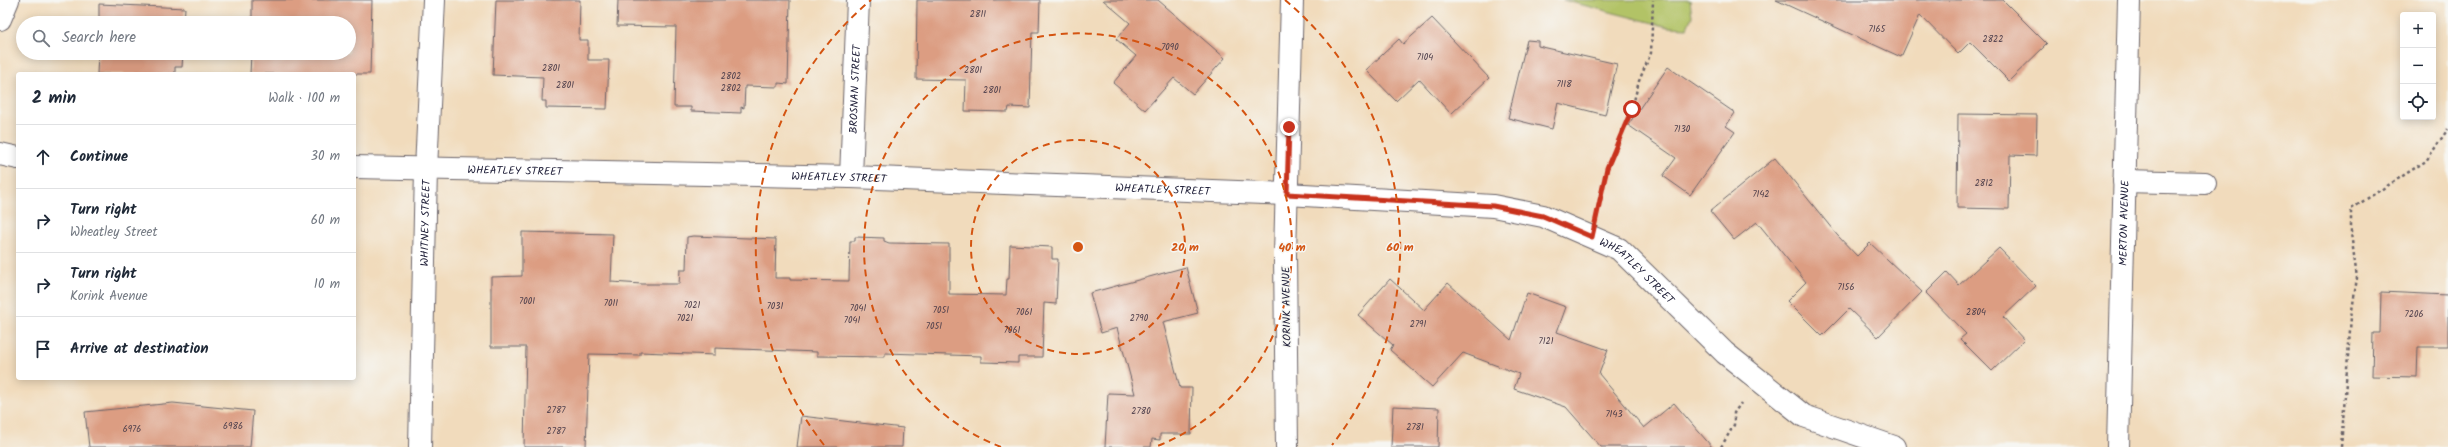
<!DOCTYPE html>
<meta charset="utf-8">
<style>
:root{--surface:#fff;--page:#f6f6f7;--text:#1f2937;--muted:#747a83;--line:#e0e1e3}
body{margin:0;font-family:Kalam,sans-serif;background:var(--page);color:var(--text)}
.controls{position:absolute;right:12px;top:12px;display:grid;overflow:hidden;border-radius:4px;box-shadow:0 2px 10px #0003}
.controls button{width:36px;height:36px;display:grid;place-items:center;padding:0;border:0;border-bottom:1px solid var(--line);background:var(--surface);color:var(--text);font:20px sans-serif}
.stop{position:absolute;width:12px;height:12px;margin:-9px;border:3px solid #c8321e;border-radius:50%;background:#fff}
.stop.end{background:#c8321e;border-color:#fff;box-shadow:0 1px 4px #0008}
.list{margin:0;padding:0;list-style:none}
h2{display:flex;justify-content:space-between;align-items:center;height:52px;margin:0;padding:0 16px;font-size:17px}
h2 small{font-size:13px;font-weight:400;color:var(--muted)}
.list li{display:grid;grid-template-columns:26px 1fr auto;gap:12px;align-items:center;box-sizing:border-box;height:64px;padding:0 16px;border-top:1px solid var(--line)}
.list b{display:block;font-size:15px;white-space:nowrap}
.list p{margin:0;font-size:13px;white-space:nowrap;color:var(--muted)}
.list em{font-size:13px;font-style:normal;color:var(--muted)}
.icon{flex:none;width:22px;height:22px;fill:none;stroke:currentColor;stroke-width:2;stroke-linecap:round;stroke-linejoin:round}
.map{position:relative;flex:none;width:2448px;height:447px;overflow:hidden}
.search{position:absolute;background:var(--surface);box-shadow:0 2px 10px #0003;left:16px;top:16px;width:340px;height:44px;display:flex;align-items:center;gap:10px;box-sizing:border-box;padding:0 14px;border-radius:22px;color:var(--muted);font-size:15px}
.panel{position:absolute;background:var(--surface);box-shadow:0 2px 10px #0003;left:16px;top:72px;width:340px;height:308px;border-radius:4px}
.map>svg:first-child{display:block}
.green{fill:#b2c366;stroke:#6a7250}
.building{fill:#dc9d82}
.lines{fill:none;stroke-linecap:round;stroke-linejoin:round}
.minor-casing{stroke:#6a6368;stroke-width:24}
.path{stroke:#6a6368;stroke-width:2.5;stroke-dasharray:3 3;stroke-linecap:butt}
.minor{stroke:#fff;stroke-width:22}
.route{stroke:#c8321e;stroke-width:5}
.ring{fill:none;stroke:#d45411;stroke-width:2;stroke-dasharray:7 5}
.labels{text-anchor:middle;stroke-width:3;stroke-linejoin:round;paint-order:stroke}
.number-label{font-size:9px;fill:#50414d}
.street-label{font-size:11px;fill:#22223b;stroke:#f6f6f2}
.centre{fill:#d45411;stroke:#f6f6f2;stroke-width:2}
.ring-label{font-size:12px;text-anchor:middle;font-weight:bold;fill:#d45411;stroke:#f6f6f2;stroke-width:3;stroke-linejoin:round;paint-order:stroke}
</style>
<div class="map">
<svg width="2448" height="447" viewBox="0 0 2448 447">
<rect width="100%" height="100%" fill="#f6f6f2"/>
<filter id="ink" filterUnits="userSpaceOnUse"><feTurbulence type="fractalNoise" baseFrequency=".025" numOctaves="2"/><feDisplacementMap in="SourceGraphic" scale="8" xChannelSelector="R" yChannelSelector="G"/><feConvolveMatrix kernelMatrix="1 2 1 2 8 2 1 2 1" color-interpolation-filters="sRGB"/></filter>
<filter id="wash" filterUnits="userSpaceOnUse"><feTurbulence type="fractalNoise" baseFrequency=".012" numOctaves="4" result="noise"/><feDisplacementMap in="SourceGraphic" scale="16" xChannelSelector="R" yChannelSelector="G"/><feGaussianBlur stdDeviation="0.9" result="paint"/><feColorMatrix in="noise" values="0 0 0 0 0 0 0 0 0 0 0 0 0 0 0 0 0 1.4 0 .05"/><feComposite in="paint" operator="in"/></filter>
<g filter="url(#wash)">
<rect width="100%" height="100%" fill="#f1dbbc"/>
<!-- green -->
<path class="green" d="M 1563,0 L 1690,0 L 1692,16 L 1687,28 L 1669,27 Z"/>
<g id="blocks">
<!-- building -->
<g class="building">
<path d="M 252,0 L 372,0 L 370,74 L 250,74 L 251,53 L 349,53 L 349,23 L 252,23 Z"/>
<path d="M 496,0 L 580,0 L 579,40 L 588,40 L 588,60 L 609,60 L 607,109 L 546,108 L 546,101 L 542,101 L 543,77 L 493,75 Z"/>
<path d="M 618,0 L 790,0 L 788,84 L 778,83 L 778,87 L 745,86 L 744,108 L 741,107 L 741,113 L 691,111 L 691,107 L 674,107 L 676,27 L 617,26 Z"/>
<path d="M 917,0 L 1040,0 L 1039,32 L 1032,32 L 1030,108 L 1009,107 L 1008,112 L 965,111 L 966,80 L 916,79 Z"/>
<path d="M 1103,0 L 1158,0 L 1225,58 L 1193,94 L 1174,78 L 1145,110 L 1113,83 L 1136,56 L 1116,39 L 1130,23 Z"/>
<path d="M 1776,0 L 2003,0 L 2047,44 L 2009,81 L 1970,42 L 1958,54 L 1920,15 L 1901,57 Z"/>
<path d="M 99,4 L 185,8 L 184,23 L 99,23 Z"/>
<path d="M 1432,18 L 1489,78 L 1451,114 L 1419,79 L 1396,101 L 1366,70 L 1399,39 L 1403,44 Z"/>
<path d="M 1527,40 L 1538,41 L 1538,46 L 1617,64 L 1605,115 L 1558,103 L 1552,129 L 1508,118 Z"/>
<path d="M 98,53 L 183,53 L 182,67 L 175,67 L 175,74 L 97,74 Z"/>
<path d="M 1668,67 L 1735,113 L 1726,126 L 1735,132 L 1690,195 L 1663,176 L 1676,158 L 1628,125 Z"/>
<path d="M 1958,114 L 2037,115 L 2036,156 L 2010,155 L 2009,209 L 1957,208 Z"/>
<path d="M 1775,158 L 1837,235 L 1857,256 L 1870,243 L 1922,292 L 1878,337 L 1849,309 L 1822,336 L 1787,301 L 1806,282 L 1757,222 L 1734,240 L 1710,211 Z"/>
<path d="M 522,232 L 613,234 L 611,282 L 642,284 L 679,284 L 680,270 L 686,270 L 687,237 L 693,236 L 776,239 L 775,278 L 790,278 L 790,280 L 849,281 L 850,241 L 855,241 L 855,237 L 884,238 L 884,241 L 889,243 L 949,244 L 949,294 L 1006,295 L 1007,279 L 1009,279 L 1010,245 L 1052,247 L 1052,259 L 1058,259 L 1056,304 L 1044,303 L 1042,357 L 1018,357 L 1018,363 L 981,362 L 981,356 L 885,353 L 885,357 L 817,356 L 817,352 L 715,348 L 715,355 L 640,352 L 640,355 L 589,354 L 586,447 L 524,447 L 526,347 L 491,347 L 491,277 L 522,276 Z"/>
<path d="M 1999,248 L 2036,286 L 2003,317 L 2024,340 L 1992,371 L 1960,339 L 1966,334 L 1926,293 L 1947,272 L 1959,285 Z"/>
<path d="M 1186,267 L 1198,313 L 1163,322 L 1180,388 L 1192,388 L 1191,434 L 1160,434 L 1160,440 L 1152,439 L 1151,447 L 1105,447 L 1108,393 L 1135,394 L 1117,328 L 1101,333 L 1090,293 Z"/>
<path d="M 1390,279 L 1424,310 L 1448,283 L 1511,340 L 1527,293 L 1566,307 L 1557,332 L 1608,350 L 1599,374 L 1644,428 L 1674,403 L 1712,447 L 1601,447 L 1566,407 L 1514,389 L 1519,374 L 1463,353 L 1432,387 L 1390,350 L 1393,345 L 1358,315 Z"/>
<path d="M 2381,292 L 2448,295 L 2448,347 L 2418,347 L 2417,377 L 2372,376 L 2373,333 L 2380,333 Z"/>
<path d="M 173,403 L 253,411 L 250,447 L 89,447 L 85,412 Z"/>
<path d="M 1393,406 L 1439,408 L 1438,447 L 1391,447 Z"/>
<path d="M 801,416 L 903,428 L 902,447 L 797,447 Z"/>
</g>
</g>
</g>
<g filter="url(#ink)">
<use href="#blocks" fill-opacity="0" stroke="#6a6368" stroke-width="1"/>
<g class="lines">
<!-- minor casing -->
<g class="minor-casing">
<g id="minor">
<path d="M 0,19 L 8,0"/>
<path d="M 0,154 L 18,158"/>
<path id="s1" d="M 354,167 L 851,177 L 1287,194 L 1493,206 L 1543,216 L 1619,249 L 1725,353 L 1804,416 L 1894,447"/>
<path id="s2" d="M 851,177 L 858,0"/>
<path d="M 2124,181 L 2205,183"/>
<path id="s3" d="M 420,447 L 426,169 L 434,0"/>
<path d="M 1287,447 L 1285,254 L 1292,0"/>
<path id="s4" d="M 2118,447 L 2129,0"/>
</g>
</g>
<!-- path -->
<g class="path">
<path d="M 1598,207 L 1607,168 L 1632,109 L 1639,81 L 1651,53 L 1653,0"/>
<path d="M 1721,447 L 1734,425 L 1734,413 L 1741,403"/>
<path d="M 2341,447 L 2351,317 L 2357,278 L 2351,233 L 2351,209 L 2426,161 L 2448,129"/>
</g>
<!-- minor -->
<use href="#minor" class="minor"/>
</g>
</g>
<g class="lines" filter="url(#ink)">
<!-- route -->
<path class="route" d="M 1289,127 L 1287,194 L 1493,206 L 1543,216 L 1592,237 L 1607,168 L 1632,109"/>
</g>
<!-- distance rings -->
<g class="ring">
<circle cx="1078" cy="247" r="107"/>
<path d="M1001 447A214 214 0 1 1 1155 447"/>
<path d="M824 445A322 322 0 0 1 871 0M1285 0A322 322 0 0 1 1332 445"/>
</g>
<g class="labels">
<!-- number labels -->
<g class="number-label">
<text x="978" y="17">2811</text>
<text x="1877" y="32">7165</text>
<text x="1993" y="42">2822</text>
<text x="1170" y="50">7090</text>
<text x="1425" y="60">7104</text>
<text x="551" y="71">2801</text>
<text x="973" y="73">2801</text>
<text x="731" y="79">2802</text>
<text x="1564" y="87">7118</text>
<text x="565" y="88">2801</text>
<text x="731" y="91">2802</text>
<text x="992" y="93">2801</text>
<text x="1682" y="132">7130</text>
<text x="1984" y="186">2812</text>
<text x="1761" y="197">7142</text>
<text x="1846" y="290">7156</text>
<text x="527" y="304">7001</text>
<text x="611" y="306">7011</text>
<text x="692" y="308">7021</text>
<text x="775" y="309">7031</text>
<text x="858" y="311">7041</text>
<text x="941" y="313">7051</text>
<text x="1024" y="315">7061</text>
<text x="1976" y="315">2804</text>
<text x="2414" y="317">7206</text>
<text x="685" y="321">7021</text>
<text x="1139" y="321">2790</text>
<text x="852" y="323">7041</text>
<text x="1418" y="327">2791</text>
<text x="934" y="329">7051</text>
<text x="1012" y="333">7061</text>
<text x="1546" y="344">7121</text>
<text x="556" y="413">2787</text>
<text x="1141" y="414">2780</text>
<text x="1614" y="417">7143</text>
<text x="233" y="429">6986</text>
<text x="1415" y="430">2781</text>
<text x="132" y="432">6976</text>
<text x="556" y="434">2787</text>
</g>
<!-- street labels -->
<g class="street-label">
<text dy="4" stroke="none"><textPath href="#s2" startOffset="88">BROSNAN STREET</textPath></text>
<text dy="4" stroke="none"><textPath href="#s1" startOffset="161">WHEATLEY STREET</textPath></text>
<text dy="4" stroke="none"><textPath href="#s1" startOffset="485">WHEATLEY STREET</textPath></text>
<text dy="4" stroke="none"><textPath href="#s1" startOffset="809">WHEATLEY STREET</textPath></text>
<text dy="4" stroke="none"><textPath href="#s3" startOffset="224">WHITNEY STREET</textPath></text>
<text dy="4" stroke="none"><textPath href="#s4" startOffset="224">MERTON AVENUE</textPath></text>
<text dy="4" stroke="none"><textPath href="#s1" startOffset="1301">WHEATLEY STREET</textPath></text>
<text transform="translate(1286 307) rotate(-91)" y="4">KORINK AVENUE</text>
</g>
</g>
<circle cx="1078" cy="247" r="6" class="centre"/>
<g class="ring-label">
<text x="1185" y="251">20 m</text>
<text x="1292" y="251">40 m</text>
<text x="1400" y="251">60 m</text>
</g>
</svg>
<div class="controls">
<button>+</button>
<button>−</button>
<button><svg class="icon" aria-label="locate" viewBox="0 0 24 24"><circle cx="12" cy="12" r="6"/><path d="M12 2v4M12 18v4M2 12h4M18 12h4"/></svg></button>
</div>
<div class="stop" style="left:1632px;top:109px"></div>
<div class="stop end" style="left:1289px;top:127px"></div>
<div class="search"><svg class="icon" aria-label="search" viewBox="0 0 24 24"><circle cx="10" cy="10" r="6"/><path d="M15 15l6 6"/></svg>Search here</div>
<section class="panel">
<h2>2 min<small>Walk · 100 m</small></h2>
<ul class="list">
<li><svg class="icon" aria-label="ahead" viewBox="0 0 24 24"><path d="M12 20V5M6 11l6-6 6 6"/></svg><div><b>Continue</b></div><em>30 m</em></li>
<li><svg class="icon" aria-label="right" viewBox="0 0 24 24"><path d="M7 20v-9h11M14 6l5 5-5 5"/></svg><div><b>Turn right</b><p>Wheatley Street</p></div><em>60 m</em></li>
<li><svg class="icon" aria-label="right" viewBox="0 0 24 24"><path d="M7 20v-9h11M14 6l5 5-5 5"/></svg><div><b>Turn right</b><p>Korink Avenue</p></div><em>10 m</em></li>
<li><svg class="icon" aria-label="arrive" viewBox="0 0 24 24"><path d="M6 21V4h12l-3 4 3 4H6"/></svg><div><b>Arrive at destination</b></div></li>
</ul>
</section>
</div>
